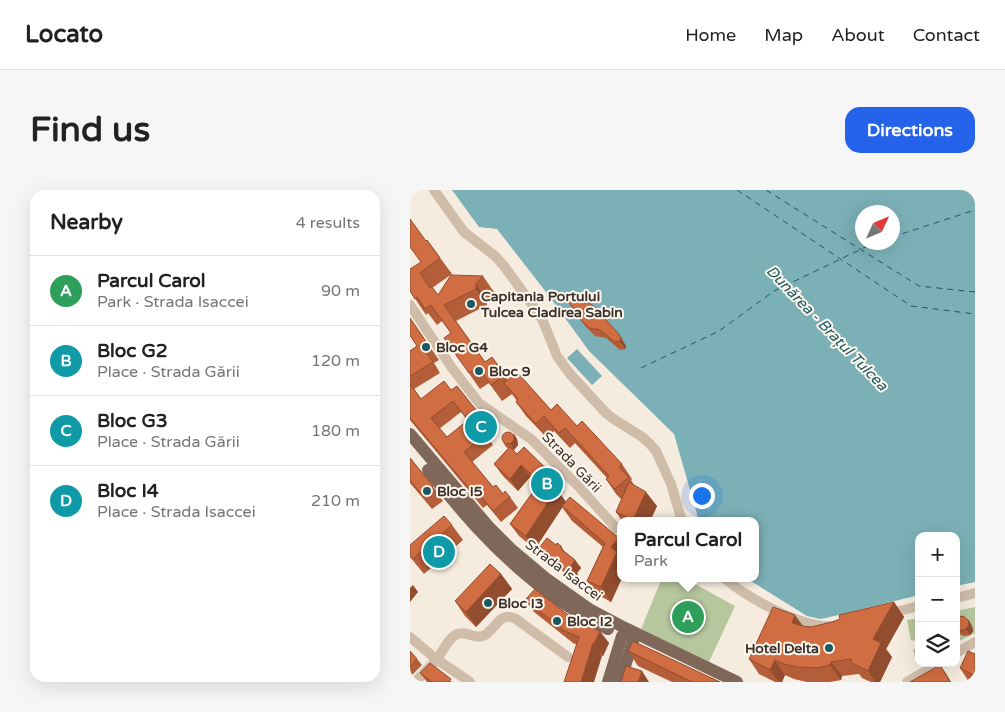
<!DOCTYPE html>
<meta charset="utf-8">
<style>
:root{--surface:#fff;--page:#f6f6f6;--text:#222;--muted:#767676;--line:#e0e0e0;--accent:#2563eb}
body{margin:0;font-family:"Varela Round",sans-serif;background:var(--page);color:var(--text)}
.controls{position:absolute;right:15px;bottom:15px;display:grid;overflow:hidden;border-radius:10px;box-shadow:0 5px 20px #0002}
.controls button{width:45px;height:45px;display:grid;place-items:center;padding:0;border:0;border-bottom:1px solid var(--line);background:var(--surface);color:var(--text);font:25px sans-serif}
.compass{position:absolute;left:445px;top:15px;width:45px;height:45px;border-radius:50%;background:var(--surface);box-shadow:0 5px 20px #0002;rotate:46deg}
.you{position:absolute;left:291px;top:305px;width:18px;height:18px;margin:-12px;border:4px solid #fff;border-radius:50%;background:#1a73e8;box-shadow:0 0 0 8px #1a73e833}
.badge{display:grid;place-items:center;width:32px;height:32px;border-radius:50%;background:var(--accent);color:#fff;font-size:16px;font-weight:700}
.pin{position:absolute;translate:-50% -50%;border:2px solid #fff;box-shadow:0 1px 5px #0006}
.popup{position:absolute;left:207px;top:327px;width:142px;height:65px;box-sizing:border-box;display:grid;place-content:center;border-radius:10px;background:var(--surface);filter:drop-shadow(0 1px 4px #0005);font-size:16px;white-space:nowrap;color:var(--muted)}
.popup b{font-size:19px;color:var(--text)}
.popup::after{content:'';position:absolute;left:50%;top:100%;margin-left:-10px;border:10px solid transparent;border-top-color:var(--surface)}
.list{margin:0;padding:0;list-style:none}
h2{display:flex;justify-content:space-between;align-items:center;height:65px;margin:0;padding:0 20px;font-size:21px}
h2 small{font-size:16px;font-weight:400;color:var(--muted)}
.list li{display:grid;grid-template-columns:32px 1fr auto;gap:15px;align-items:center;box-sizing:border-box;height:70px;padding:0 20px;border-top:1px solid var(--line)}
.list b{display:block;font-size:19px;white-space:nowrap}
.list p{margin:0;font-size:16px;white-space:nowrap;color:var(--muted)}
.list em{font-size:16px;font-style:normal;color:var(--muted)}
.icon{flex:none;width:28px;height:28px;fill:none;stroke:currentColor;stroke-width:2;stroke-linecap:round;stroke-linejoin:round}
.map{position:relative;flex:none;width:565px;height:492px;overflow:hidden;border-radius:15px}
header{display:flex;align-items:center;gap:30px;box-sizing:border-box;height:70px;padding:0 25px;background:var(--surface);border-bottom:1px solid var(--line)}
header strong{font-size:24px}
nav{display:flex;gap:28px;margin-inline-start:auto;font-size:18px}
.intro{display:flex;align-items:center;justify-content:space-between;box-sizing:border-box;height:120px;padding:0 30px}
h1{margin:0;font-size:35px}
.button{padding:12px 22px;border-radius:15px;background:var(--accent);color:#fff;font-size:18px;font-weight:700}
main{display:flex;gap:30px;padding:0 30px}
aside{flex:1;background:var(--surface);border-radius:15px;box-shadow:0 5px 20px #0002}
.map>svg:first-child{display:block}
.green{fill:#b6c69d}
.water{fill:#7bb0b6;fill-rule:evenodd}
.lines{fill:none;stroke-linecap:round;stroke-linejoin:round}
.ferry{stroke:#1b5962;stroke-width:1;stroke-dasharray:6 5;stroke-linecap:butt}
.street{stroke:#cfbdaa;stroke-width:10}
.primary{stroke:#7f685a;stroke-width:12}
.wall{fill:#b45e39;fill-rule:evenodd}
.shaded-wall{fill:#924c2e}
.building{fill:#d16d42;stroke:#924c2e;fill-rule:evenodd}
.poi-dot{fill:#1b5962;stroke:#fcf6ed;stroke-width:2}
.labels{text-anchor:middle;stroke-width:4;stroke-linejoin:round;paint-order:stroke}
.poi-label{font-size:14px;font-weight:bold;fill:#3c312a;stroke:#fcf6ed;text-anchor:start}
.street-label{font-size:14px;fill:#3c312a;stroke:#fcf6ed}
.water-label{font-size:15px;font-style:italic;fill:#1b5962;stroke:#fcf6ed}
</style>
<header>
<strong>Locato</strong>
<nav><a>Home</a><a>Map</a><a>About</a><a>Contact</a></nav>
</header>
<div class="intro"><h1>Find us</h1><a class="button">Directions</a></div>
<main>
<aside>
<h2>Nearby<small>4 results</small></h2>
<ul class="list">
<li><span class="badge" style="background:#2e9e5b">A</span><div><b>Parcul Carol</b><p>Park · Strada Isaccei</p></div><em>90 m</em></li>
<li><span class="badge" style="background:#0f9aa8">B</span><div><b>Bloc G2</b><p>Place · Strada Gării</p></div><em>120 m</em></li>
<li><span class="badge" style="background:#0f9aa8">C</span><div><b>Bloc G3</b><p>Place · Strada Gării</p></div><em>180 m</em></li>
<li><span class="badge" style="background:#0f9aa8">D</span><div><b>Bloc I4</b><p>Place · Strada Isaccei</p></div><em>210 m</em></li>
</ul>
</aside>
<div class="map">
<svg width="565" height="492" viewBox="0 0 565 492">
<rect width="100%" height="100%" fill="#f5ecdf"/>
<!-- green -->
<g class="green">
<path d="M 252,388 L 274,388 L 325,416 L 299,472 L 231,439 Z"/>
<path d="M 565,417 L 565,443 L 546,453 L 546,421 Z"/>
<path d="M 509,428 L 509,464 L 505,467 L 503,460 L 506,457 L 507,454 L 505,451 L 501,450 L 497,430 Z"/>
</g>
<!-- water -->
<g class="water">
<path d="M 42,0 L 565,0 L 565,392 L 546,396 L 546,346 L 509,346 L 509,405 L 416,428 L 410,429 L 397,426 L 336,388 L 346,388 L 346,331 L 289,331 L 264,244 L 179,161 L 136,102 L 87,39 L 69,37 ZM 452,22 L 482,22 L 482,52 L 452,52 Z"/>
<path d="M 167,159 L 192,186 L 182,195 L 157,168 Z"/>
</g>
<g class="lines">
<!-- ferry -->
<g class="ferry">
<path d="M 327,0 L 501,116 L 565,124"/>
<path d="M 356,0 L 509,96 L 565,102"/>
<path d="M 482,47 L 565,20"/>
<path d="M 231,178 L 309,141 L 364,101 L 466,52"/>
</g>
<!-- street -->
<g class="street">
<path d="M 24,0 L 54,42 L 85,66 L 94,76 L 126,120 L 133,131 L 147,166 L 160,184 L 196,223 L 205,230 L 231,246 L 240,254 L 246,261 L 261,294 L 272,331"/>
<path d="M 0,115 L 42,178 L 69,213 L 121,249 L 170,298 L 206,338"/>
<path d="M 314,388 C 338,408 389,437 421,436"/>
<path d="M 546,408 L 565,403"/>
<path d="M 477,424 L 509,416"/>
<path d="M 0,447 L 26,469 L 60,492"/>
<path d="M 546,463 L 565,452"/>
<path d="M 5,492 C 12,485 20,477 26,470 C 33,462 37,450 45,445 C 56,439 65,451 75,445 C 87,437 90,421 106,429 L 158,467"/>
<path d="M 497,492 L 529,473"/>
</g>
<!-- primary -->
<g class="primary">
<path d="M 0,244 L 78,336 L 101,359 L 138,390 L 179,419 L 215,438 L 327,492"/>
<path d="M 18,280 C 36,301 53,324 73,344 C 109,382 151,416 198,439"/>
<path d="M 198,492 L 212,446"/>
<path d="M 210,492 L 223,451 L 221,446"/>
</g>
</g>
<!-- wall -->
<g class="wall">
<path d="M 17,50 L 42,84 L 22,98 L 28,105 L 73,86 L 84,102 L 77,110 L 77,115 L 46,131 L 75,172 L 82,167 L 98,190 L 141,220 L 167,236 L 212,274 L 222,289 L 221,290 L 224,295 L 247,316 L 240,331 L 212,331 L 206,322 L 212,310 L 206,304 L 196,289 L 197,288 L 165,253 L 160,258 L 144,241 L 137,248 L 116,226 L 106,212 L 107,211 L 102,204 L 92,211 L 79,193 L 70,199 L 34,148 L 41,143 L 32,131 L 27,135 L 18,123 L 16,125 L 0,101 L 11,72 L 16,51 Z"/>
<path d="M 158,112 L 172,113 L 192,122 L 199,134 L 208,143 L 213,151 L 216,156 L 215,159 L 210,160 L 196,148 L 185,146 L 175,136 L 170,129 L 168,125 Z"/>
<path d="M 0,128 L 29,170 L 24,173 L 30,183 L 4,199 L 11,209 L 41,200 L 74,230 L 82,241 L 77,246 L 83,255 L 62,272 L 83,297 L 93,304 L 100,307 L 108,318 L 91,332 L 77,315 L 73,318 L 0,230 L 0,161 L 7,156 L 1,147 L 0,147 ZM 51,222 L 58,231 L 37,247 L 29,239 Z"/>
<path d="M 104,244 L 107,249 L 108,255 L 104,260 L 103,260 L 107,264 L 146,288 L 154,301 L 151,305 L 156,312 L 209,348 L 210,350 L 210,388 L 212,388 L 201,412 L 188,405 L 177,391 L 193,357 L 162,331 L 152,317 L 125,359 L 109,346 L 100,334 L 128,295 L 120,287 L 108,301 L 93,286 L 84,274 L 98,258 L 96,257 L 93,252 Z"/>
<path d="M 0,268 L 23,296 L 33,311 L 22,319 L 0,293 Z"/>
<path d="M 42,335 L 53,350 L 14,384 L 0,367 L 0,355 Z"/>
<path d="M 146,355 L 151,356 L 155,362 L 165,370 L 171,378 L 167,383 L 168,385 L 164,390 L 134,367 L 129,359 Z"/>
<path d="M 91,384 L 102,399 L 66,437 L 55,426 L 45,411 Z"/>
<path d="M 115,410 L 162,428 L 199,453 L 193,466 L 163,453 L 124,422 Z"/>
<path d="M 484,412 L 494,427 L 476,459 L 482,467 L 470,492 L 461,492 L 452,488 L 449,484 L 432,486 L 431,490 L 420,492 L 397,492 L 384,489 L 375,485 L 372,492 L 365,492 L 349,484 L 339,469 L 393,436 L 401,437 L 422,432 Z"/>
<path d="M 559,431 L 562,436 L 563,441 L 560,445 L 555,446 L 551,445 L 547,439 Z"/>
<path d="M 0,461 L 7,469 L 12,475 L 0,487 Z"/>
<path d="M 218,461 L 310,492 L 262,492 L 228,476 Z"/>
<path d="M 565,464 L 565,492 L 559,492 L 550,478 Z"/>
<path d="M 10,483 L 43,492 L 17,492 Z"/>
</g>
<!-- shaded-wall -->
<g class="shaded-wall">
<path d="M 66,94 L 77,110 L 77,115 L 66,99 Z"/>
<path d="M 208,143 L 216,156 L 215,159 L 210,151 Z"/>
<path d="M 104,244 L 107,249 L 108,255 L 104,260 L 101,254 Z"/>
<path d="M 111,275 L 120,287 L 108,301 L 100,289 Z"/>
<path d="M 146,288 L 154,301 L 151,305 L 156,312 L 125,359 L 116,346 L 141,294 Z"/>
<path d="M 236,302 L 247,316 L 240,331 L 224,331 L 223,330 Z"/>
<path d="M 209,348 L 210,350 L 210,388 L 212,388 L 201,412 L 191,397 L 201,357 Z"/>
<path d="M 165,370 L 171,378 L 167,383 L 168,385 L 164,390 L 159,383 L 161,376 Z"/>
<path d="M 91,384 L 102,399 L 66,437 L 56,422 Z"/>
<path d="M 3,395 L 8,402 L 0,412 L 0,398 Z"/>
<path d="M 484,412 L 494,427 L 476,459 L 482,467 L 470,492 L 465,492 L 458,481 L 463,449 Z"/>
<path d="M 385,425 L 396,440 L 382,433 Z"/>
<path d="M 559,431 L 562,436 L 563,441 L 560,445 L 556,439 Z"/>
<path d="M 190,441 L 199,453 L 193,466 L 184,454 Z"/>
<path d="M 183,453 L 192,466 L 184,492 L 171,492 Z"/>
<path d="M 365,470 L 375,485 L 372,492 L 369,492 L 360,480 Z"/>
<path d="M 421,472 L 432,486 L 431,490 L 420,475 Z"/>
<path d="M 530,475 L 537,485 L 541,492 L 540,492 Z"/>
<path d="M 232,481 L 239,492 L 228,492 Z"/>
</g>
<!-- building -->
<g class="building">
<path d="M 0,29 L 16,51 L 17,50 L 30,68 L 10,83 L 20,98 L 22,97 L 28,105 L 41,85 L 73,86 L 66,94 L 66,99 L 34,115 L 75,172 L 82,167 L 95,185 L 81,195 L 68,177 L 59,183 L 34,148 L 41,143 L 21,115 L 15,119 L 7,107 L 5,109 L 0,101 L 0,79 L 11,72 L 0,57 Z"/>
<path d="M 153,103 L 163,106 L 172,113 L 179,113 L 192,122 L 196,130 L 208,143 L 211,148 L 210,151 L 205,152 L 190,140 L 179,138 L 170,129 L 167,121 L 158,112 Z"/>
<path d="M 0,128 L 21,159 L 16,162 L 23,172 L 0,186 L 0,161 L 7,156 L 0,145 Z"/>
<path d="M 107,182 L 141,220 L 147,214 L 167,236 L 172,231 L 212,274 L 209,277 L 219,287 L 205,299 L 196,289 L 199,286 L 155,238 L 149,243 L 134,226 L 126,234 L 106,212 L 108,209 L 94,193 Z"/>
<path d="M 34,191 L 41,200 L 47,196 L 74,230 L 68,235 L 76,244 L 54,262 L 83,297 L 86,295 L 93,304 L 95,301 L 100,307 L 83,321 L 69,304 L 66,307 L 0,228 L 0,194 L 11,209 ZM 43,211 L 58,230 L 37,247 L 21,228 Z"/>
<circle cx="98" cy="248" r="6"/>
<path d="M 100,257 L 107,264 L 114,257 L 146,288 L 141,294 L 147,299 L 116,346 L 100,334 L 130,292 L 111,275 L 100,289 L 84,274 Z"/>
<path d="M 0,268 L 23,296 L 12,305 L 0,290 Z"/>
<path d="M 219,292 L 236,302 L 223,330 L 206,322 Z"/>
<path d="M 160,307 L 209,348 L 201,357 L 207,362 L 191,397 L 177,391 L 195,353 L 152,316 Z"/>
<path d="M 34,326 L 42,335 L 3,369 L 0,366 L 0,355 Z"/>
<path d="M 137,348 L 146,355 L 147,353 L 151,356 L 151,359 L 165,370 L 161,376 L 163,378 L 159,383 L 129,359 L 130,359 L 129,358 Z"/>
<path d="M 80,374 L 91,384 L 56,422 L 45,411 Z"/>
<path d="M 125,399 L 162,428 L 190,441 L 184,454 L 183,453 L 171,492 L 154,492 L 169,447 L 155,441 L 115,410 Z"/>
<path d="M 484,412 L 463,449 L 471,453 L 458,481 L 442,473 L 441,469 L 421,472 L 420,475 L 408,478 L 387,477 L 374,474 L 365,470 L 360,480 L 339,469 L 363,417 L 385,425 L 382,433 L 393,436 L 401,437 L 422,432 L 430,429 L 429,425 Z"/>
<path d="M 553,426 L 559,431 L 559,435 L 556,439 L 552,441 L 547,439 L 546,437 L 546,430 L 548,427 Z"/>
<path d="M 223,451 L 310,492 L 282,492 L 218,461 Z"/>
<path d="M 0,461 L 7,469 L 0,477 Z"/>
<path d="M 558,461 L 565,464 L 565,486 L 550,478 Z"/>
<path d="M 20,473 L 41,489 L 39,492 L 22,492 L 10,483 Z"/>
<path d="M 530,475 L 540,492 L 500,492 Z"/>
<path d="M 216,476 L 232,481 L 228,492 L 211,492 Z"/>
</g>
<!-- markers -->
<g class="poi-dot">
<circle cx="61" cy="114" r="5"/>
<circle cx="16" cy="157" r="5"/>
<circle cx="69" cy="181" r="5"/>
<circle cx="17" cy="301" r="5"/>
<circle cx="78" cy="413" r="5"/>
<circle cx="147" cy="431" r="5"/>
<circle cx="419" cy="458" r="5"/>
</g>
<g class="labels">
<!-- poi labels -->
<g class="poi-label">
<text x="71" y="111">Capitania Portului<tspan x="71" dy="16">Tulcea Cladirea Sabin</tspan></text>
<text x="26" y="162">Bloc G4</text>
<text x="79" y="186">Bloc 9</text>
<text x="27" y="306">Bloc I5</text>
<text x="88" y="418">Bloc I3</text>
<text x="157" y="436">Bloc I2</text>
<text x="409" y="463" text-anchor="end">Hotel Delta</text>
</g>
<!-- street labels -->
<g class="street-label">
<text transform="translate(162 272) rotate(46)" y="5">Strada Gării</text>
<text transform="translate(154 380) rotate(37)" y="5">Strada Isaccei</text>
</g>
<!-- water labels -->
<g class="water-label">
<text transform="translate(417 138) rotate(46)" y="5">Dunărea - Brațul Tulcea</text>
</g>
</g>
</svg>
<div class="controls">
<button>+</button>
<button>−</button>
<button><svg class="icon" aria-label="layers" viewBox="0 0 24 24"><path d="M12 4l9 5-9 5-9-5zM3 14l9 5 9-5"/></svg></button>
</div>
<svg class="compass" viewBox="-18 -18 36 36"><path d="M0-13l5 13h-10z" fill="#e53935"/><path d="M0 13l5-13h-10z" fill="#767676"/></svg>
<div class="you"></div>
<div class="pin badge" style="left:278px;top:427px;background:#2e9e5b">A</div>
<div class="popup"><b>Parcul Carol</b>Park</div>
<div class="pin badge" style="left:137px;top:294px;background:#0f9aa8">B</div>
<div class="pin badge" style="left:71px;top:237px;background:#0f9aa8">C</div>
<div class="pin badge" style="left:29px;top:362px;background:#0f9aa8">D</div>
</div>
</main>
